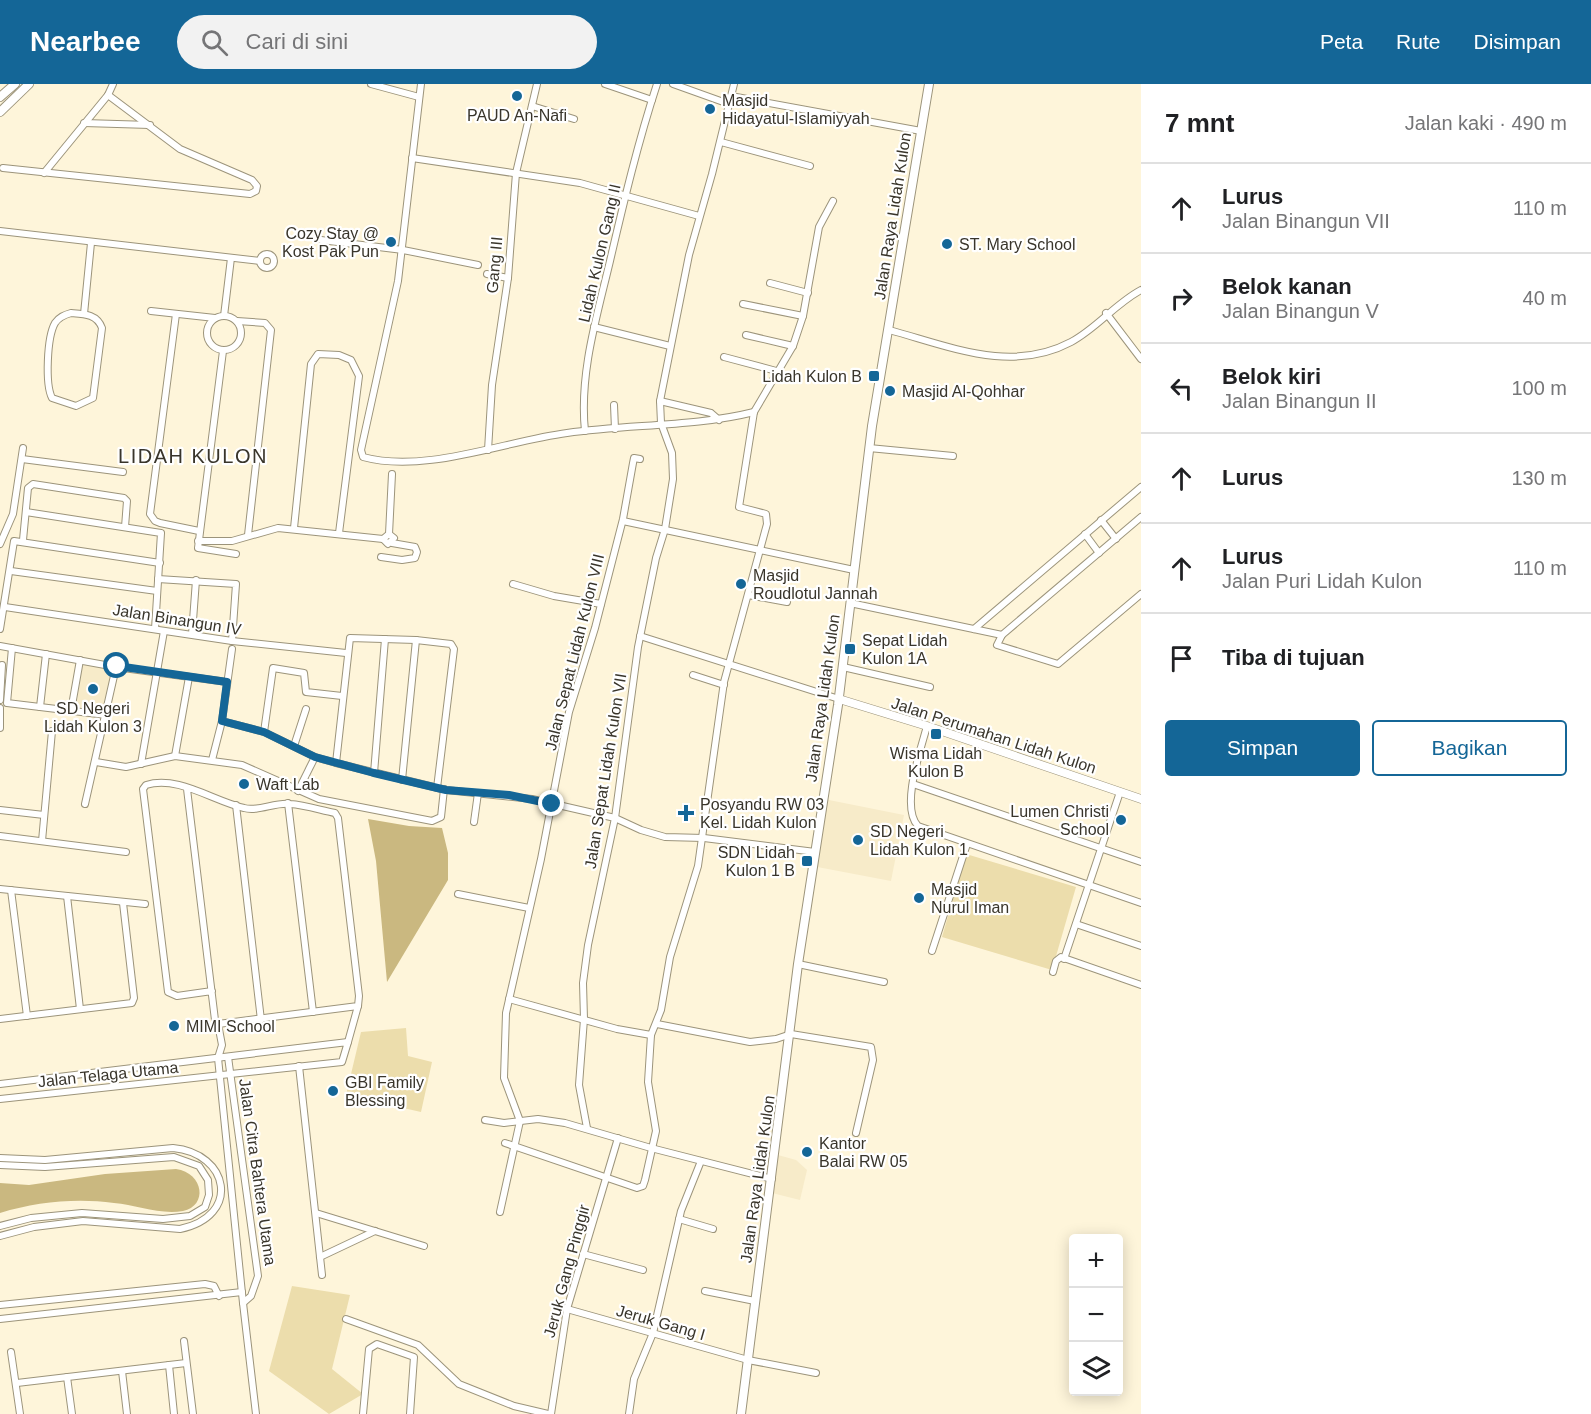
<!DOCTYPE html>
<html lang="id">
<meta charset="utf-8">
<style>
:root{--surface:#fff;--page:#f2f2f2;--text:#202124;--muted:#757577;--line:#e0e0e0;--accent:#146697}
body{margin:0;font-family:Helvetica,sans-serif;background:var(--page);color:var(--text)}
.controls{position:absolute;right:18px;bottom:18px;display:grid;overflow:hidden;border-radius:6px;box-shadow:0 3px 15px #0003}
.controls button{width:54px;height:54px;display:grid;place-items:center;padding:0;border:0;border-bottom:2px solid var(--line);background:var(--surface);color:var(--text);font:30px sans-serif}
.stop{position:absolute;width:18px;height:18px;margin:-14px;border:4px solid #146697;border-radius:50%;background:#fff}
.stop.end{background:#146697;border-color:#fff;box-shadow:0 2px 6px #0008}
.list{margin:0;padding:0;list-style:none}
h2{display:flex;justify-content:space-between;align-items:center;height:78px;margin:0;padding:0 24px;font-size:26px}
h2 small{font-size:20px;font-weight:400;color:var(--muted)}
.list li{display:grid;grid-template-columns:39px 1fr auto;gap:18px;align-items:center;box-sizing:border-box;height:90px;padding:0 24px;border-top:2px solid var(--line)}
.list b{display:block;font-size:22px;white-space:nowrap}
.list p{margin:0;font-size:20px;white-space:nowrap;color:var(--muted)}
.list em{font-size:20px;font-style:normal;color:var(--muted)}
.actions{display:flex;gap:12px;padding:18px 24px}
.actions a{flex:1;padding:14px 0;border:2px solid var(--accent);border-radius:6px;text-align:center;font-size:21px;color:var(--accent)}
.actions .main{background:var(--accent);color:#fff}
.icon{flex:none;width:33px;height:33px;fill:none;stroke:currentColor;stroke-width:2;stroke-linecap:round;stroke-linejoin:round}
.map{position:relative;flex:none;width:1141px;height:1330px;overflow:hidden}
header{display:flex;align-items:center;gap:36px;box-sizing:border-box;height:84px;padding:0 30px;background:var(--accent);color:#fff}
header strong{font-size:28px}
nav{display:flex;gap:33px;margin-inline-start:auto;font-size:21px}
.search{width:420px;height:54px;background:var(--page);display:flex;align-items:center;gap:15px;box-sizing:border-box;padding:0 21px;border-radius:33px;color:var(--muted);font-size:22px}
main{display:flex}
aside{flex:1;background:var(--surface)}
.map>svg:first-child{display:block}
.built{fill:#f7ebc9}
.green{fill:#ecddac}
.water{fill:#cab880}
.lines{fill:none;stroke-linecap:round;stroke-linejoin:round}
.minor-casing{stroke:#9c947b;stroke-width:8}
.tertiary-casing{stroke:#9c947b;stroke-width:9}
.secondary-casing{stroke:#9c947b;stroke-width:10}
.minor{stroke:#fff;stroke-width:6}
.tertiary{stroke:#fff;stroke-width:8}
.secondary{stroke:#fff;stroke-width:8}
.route{stroke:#146697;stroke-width:8}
.poi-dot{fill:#146697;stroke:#fff;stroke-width:2}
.labels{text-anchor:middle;stroke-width:4.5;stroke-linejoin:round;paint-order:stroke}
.poi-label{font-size:16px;fill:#39352b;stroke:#fff;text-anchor:start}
.street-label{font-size:16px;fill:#39352b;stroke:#fff}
.quarter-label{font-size:20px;letter-spacing:1.5px;fill:#39352b;stroke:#fff}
</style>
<header>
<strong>Nearbee</strong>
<div class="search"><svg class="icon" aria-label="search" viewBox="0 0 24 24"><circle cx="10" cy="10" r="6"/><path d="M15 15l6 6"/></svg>Cari di sini</div>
<nav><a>Peta</a><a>Rute</a><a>Disimpan</a></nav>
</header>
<main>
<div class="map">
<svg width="1141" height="1330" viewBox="0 0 1141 1330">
<rect width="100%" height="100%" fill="#fef5da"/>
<!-- built -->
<g class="built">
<path d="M 82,581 L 111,585 L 105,630 L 76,626 Z"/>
<path d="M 824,715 L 904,731 L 891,797 L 812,782 Z"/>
<path d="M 778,1071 L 796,1076 L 807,1086 L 800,1116 L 772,1109 Z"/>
</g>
<!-- green -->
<g class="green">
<path d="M 966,770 L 1076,803 L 1052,886 L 942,853 Z"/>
<path d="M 406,944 L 408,972 L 432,978 L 421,1028 L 346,1011 L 361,948 Z"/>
<path d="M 292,1202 L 350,1211 L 332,1285 L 363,1310 L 329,1330 L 269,1287 Z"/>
</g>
<!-- water -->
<g class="water">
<path d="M 368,735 L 409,742 L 442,744 L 448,769 L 448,796 L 387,898 L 376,777 Z"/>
<path d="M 176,1085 C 204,1089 208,1122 183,1127 C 160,1131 136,1121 114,1119 C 75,1114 37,1118 0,1129 L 0,1099 L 29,1101 L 105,1090 Z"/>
</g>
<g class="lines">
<!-- minor casing -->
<g class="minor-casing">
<g id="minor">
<path d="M 371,0 L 419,13"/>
<path d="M 421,0 L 398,197 L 361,366 L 363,373 C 425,390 505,357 567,349 C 629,340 694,343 754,328"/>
<path d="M 605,0 L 652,16"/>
<path d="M 673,0 L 729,20"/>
<path d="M 731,12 L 921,47"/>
<path d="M 532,22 L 574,35"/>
<path d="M 84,39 L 150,41"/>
<path d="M 721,58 L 810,82"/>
<path d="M 412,74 L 580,99 L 699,132"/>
<path d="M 3,84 L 250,110 L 256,107 L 257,102 L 252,96 L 180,65 L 108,11"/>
<path d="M 44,89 L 108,11 L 113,0"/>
<path d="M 0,147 L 260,177"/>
<path d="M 321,156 L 403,166 L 478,181"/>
<circle cx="267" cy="177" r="7"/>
<path d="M 487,190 L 508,194"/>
<path d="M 770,199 L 808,209"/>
<path d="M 743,220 L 803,232"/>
<path d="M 151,227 L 215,234"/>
<path d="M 71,229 C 84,230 97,230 102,244 L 93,314 L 76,322 L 52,314 C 45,300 47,253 55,239 C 59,233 64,231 71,229 Z"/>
<path d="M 1106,229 L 1141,275"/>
<path d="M 84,230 L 91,159"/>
<path d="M 176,230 L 150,430 L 155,437 L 160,439 L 199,447"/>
<circle cx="224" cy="249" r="17"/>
<path d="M 224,232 L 231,174"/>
<path d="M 237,237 L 265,239 L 271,246 L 248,451"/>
<path d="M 594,243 L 670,262"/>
<path d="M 889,246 C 949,262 1011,290 1071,258 C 1097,244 1115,220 1141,206"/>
<path d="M 746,251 L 793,262"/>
<path d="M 223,267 L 198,464 L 236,470"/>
<path d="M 724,273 L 780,288"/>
<path d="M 660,317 L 711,329 L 719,336"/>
<path d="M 614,321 L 615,345"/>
<path d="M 585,347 C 579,290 597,232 610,177 C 624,117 638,58 657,0"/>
<path d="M 869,364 L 953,372"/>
<path d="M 488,366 L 492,301 L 508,194 L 516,89 L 537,0"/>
<path d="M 22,375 L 123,388"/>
<path d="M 26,428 L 161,449 L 155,545"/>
<path d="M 1141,433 L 1002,551 L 997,561 L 1058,580 L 1141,510"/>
<path d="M 1101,436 L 1116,455"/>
<path d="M 623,437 L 854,486"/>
<path d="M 294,444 L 311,280 L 318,270 L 339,271 L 351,276 L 359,292 L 339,449"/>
<path d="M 389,450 L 383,455 L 388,460 L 394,454 L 389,450 L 392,390"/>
<path d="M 1085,450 L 1099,469"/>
<path d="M 23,456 L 28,404 L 33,400 L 124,414 L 127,417 L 125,443"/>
<path d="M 198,457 L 232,457 L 278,444 L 383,455"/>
<path d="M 0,460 L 13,430 L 23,364"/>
<path d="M 381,473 L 402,476 L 415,474 L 417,468 L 415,463 L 392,459"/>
<path d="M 11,487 L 157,507"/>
<path d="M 158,495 L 236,500 L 232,557"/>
<path d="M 513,500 L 554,512 L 601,520"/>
<path d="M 748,511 L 787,518"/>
<path d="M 850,519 L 1002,551"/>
<path d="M 5,523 L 232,557 L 346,569"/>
<path d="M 0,545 L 14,457 L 160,479"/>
<path d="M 974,545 L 1141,403"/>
<path d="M 192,550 L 196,496"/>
<path d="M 640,552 L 839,615"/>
<path d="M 0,562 L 116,583 L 227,598"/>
<path d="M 12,564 L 7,619 L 106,631"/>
<path d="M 843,583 L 930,603"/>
<path d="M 693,591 L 724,601"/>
<path d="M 0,616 L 2,581"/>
<path d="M 40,623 L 46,570"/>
<path d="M 0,624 L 0,644"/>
<path d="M 71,627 L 80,576"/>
<path d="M 222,637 L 264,648 L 315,673 L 336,679 L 446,706 L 532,715 L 615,734 L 641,746 L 665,753 L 704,754 L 815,768"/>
<path d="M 927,642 C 921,665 900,723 918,742 L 1141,819"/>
<path d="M 264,648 L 273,584 L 304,589 L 306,608 L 342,612"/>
<path d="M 294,662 L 306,625"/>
<path d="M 175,672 L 189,593"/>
<path d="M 212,676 L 222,637 L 232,565"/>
<path d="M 96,678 L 126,683 L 175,672 L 242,681 L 319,715 L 432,737 L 441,733 L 444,705"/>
<path d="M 336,679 L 350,554 L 416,556 L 451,560 L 454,565 L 437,704"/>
<path d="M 141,680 L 164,547"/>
<path d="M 374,689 L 385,555"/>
<path d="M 402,696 L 416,556"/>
<path d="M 913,700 L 1141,778"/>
<path d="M 187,705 L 215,936 L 218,940 L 358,922 L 359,912 L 338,734 L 335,729 C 320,726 305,721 290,720 C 275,718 258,728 244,724 C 213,717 178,691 146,701 L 143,705 L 168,908 L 177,912 L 212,907"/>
<path d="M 298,707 L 315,673"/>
<path d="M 288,719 L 313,928"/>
<path d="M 85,720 L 116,583"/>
<path d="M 236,721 L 261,936"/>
<path d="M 0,726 L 44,731"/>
<path d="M 474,738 L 478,709"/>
<path d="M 0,752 L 126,768"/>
<path d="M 42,757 L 52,647"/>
<path d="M 0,805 L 145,820"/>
<path d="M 11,806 L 27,932"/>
<path d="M 458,810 L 529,824"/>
<path d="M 67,812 L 80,925"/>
<path d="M 1076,840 L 1141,862"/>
<path d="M 932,867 L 967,760"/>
<path d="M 1064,875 L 1120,708"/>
<path d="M 798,880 L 884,898"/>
<path d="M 1053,888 L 1056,877 L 1061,873 L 1141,901"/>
<path d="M 509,915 L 617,945 L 651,951"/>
<path d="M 0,935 L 132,919 L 134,914 L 123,819"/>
<path d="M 218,940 L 222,961 L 218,974 L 243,1219 L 251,1212 L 258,1192 L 228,973"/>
<path d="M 657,940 L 750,958 L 776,955 L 791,950 L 871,963 L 873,976 L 856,1049"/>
<path d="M 348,958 L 358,922"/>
<path d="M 299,982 L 322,1191"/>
<path d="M 0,1000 L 348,958 L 342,978 L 0,1015"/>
<path d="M 485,1036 L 504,1039 L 538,1035 L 565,1039 L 651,1064 L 772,1095"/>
<path d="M 587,1044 L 579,1001 L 584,935 L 583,899 L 588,861 L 615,734 L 638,563 L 656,474 L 665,445 L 673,395 L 672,369 L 661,339 L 660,317 L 689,171 L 712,90 L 734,0"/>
<path d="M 505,1059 L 637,1104 L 643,1102 L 645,1096 L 656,1047 L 648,998 L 651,951 L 661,926 L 670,873 L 698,782 L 724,598 L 767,440 L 766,430 L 739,423 L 754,328 L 793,262 L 803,232 L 819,143 L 833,117"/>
<path d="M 0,1074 L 45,1076 L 173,1064 C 229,1069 242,1132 180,1145 L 83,1137 L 34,1143 L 0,1152"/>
<path d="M 0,1081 L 45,1083 L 174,1073 L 199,1082 L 208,1096 L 209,1111 L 205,1123 L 190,1132 L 163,1135 L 82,1129 L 31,1134 L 0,1142"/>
<path d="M 500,1128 L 520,1037 L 504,994 L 506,929 L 541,775 L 569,628 L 595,544 L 623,435 L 633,379 L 634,374 L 640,375"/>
<path d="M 316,1129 L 424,1162"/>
<path d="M 679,1135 L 713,1145"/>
<path d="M 583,1170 L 643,1186"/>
<path d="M 320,1173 L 375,1147"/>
<path d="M 705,1207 L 755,1217"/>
<path d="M 243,1219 L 256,1330"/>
<path d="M 0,1221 L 205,1200 L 214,1202 L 219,1212"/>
<path d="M 567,1225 L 748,1276 L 816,1289"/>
<path d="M 0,1235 L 242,1208"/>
<path d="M 346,1235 L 418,1261 L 459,1300 L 514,1322 L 548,1330"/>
<path d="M 184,1257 L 193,1330"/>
<path d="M 11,1268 L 20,1330"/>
<path d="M 169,1281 L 174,1330"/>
<path d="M 122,1287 L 127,1330"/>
<path d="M 67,1293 L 72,1330"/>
<path d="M 17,1299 L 186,1279"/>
<path d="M 363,1330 L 369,1265 L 377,1260 L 414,1273 L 410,1330"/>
<path d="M 551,1330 L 567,1225 L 618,1054"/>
<path d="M 629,1330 L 634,1295 L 653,1249 L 681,1127 L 701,1077"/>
</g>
</g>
<!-- tertiary casing -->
<g class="tertiary-casing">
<path id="tertiary" d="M 839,615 L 927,642 L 1141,715"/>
</g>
<!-- secondary casing -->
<g class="secondary-casing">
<g id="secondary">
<path d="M 0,13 L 15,0"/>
<path d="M 0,28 L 29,0"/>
<path d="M 741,1330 L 798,880 L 838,621 L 872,342 L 929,0"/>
</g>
</g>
<!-- minor -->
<use href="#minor" class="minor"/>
<!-- tertiary -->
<use href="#tertiary" class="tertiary"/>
<!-- secondary -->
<use href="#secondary" class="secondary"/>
</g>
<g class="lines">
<!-- route -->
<path class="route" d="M 117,582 L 227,598 L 222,637 L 264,648 L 315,673 L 374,689 L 446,706 L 509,711 L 552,720"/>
</g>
<!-- markers -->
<g class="poi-dot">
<circle cx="517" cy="12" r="6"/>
<circle cx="710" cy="25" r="6"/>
<circle cx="391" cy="158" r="6"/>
<circle cx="947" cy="160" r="6"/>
<rect x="868" y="286" width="12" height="12" rx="3"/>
<circle cx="890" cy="307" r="6"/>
<circle cx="741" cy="500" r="6"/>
<rect x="844" y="559" width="12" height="12" rx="3"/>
<circle cx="93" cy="605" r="6"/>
<rect x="930" y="644" width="12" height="12" rx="3"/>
<circle cx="244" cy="700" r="6"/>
<path d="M683 720h6v6h6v6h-6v6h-6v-6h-6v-6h6z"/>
<circle cx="1121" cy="736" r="6"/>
<circle cx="858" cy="756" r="6"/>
<rect x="801" y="771" width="12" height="12" rx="3"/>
<circle cx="919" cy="814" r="6"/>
<circle cx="174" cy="942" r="6"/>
<circle cx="333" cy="1007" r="6"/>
<circle cx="807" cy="1068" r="6"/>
</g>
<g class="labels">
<!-- poi labels -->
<g class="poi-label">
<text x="722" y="22">Masjid<tspan x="722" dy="18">Hidayatul-Islamiyyah</tspan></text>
<text x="517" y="37" text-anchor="middle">PAUD An-Nafi</text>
<text x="379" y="155" text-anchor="end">Cozy Stay @<tspan x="379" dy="18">Kost Pak Pun</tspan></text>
<text x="959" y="166">ST. Mary School</text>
<text x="862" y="298" text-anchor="end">Lidah Kulon B</text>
<text x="902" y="313">Masjid Al-Qohhar</text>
<text x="753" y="497">Masjid<tspan x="753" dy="18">Roudlotul Jannah</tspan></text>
<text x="862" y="562">Sepat Lidah<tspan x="862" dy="18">Kulon 1A</tspan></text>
<text x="93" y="630" text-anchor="middle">SD Negeri<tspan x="93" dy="18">Lidah Kulon 3</tspan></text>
<text x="936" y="675" text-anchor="middle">Wisma Lidah<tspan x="936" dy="18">Kulon B</tspan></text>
<text x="256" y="706">Waft Lab</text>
<text x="700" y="726">Posyandu RW 03<tspan x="700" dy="18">Kel. Lidah Kulon</tspan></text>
<text x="1109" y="733" text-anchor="end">Lumen Christi<tspan x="1109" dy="18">School</tspan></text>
<text x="870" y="753">SD Negeri<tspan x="870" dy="18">Lidah Kulon 1</tspan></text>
<text x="795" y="774" text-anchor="end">SDN Lidah<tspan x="795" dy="18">Kulon 1 B</tspan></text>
<text x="931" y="811">Masjid<tspan x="931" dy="18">Nurul Iman</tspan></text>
<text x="186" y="948">MIMI School</text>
<text x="345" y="1004">GBI Family<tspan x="345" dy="18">Blessing</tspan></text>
<text x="819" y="1065">Kantor<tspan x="819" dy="18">Balai RW 05</tspan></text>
</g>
<!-- street labels -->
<g class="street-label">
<text transform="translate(892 132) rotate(-81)" y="6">Jalan Raya Lidah Kulon</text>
<text transform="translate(599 169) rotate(-77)" y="6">Lidah Kulon Gang II</text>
<text transform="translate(494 181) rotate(-85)" y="6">Gang III</text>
<text transform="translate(177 535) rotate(9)" y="6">Jalan Binangun IV</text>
<text transform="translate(574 568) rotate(-76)" y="6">Jalan Sepat Lidah Kulon VIII</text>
<text transform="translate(822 614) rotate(-82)" y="6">Jalan Raya Lidah Kulon</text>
<text transform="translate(994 651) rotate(18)" y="6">Jalan Perumahan Lidah Kulon</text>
<text transform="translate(605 687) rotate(-81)" y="6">Jalan Sepat Lidah Kulon VII</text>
<text transform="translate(108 990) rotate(-6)" y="6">Jalan Telaga Utama</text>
<text transform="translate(258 1088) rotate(82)" y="6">Jalan Citra Bahtera Utama</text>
<text transform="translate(757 1095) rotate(-82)" y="6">Jalan Raya Lidah Kulon</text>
<text transform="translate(566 1187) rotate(-75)" y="6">Jeruk Gang Pinggir</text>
<text transform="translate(661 1238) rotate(16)" y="6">Jeruk Gang I</text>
</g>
<!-- quarter labels -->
<g class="quarter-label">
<text x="193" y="379">LIDAH KULON</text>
</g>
</g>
</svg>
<div class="controls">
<button>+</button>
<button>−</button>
<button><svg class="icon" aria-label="layers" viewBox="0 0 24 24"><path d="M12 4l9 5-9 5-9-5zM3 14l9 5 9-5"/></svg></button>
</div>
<div class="stop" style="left:117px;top:582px"></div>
<div class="stop end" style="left:552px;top:720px"></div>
</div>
<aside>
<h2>7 mnt<small>Jalan kaki · 490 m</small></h2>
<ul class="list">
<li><svg class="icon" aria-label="ahead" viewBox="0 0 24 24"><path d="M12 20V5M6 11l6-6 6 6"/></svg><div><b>Lurus</b><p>Jalan Binangun VII</p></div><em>110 m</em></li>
<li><svg class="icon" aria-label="right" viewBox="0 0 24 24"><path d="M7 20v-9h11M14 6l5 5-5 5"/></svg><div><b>Belok kanan</b><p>Jalan Binangun V</p></div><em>40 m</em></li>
<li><svg class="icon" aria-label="left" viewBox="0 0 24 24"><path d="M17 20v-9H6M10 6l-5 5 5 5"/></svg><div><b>Belok kiri</b><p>Jalan Binangun II</p></div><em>100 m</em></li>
<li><svg class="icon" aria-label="ahead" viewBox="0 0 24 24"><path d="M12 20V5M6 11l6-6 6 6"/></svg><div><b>Lurus</b></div><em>130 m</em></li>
<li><svg class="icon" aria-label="ahead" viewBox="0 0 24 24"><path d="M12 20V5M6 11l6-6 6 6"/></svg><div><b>Lurus</b><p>Jalan Puri Lidah Kulon</p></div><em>110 m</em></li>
<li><svg class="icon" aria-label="arrive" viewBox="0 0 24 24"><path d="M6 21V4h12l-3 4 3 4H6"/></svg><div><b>Tiba di tujuan</b></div></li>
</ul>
<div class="actions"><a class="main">Simpan</a><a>Bagikan</a></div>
</aside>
</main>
